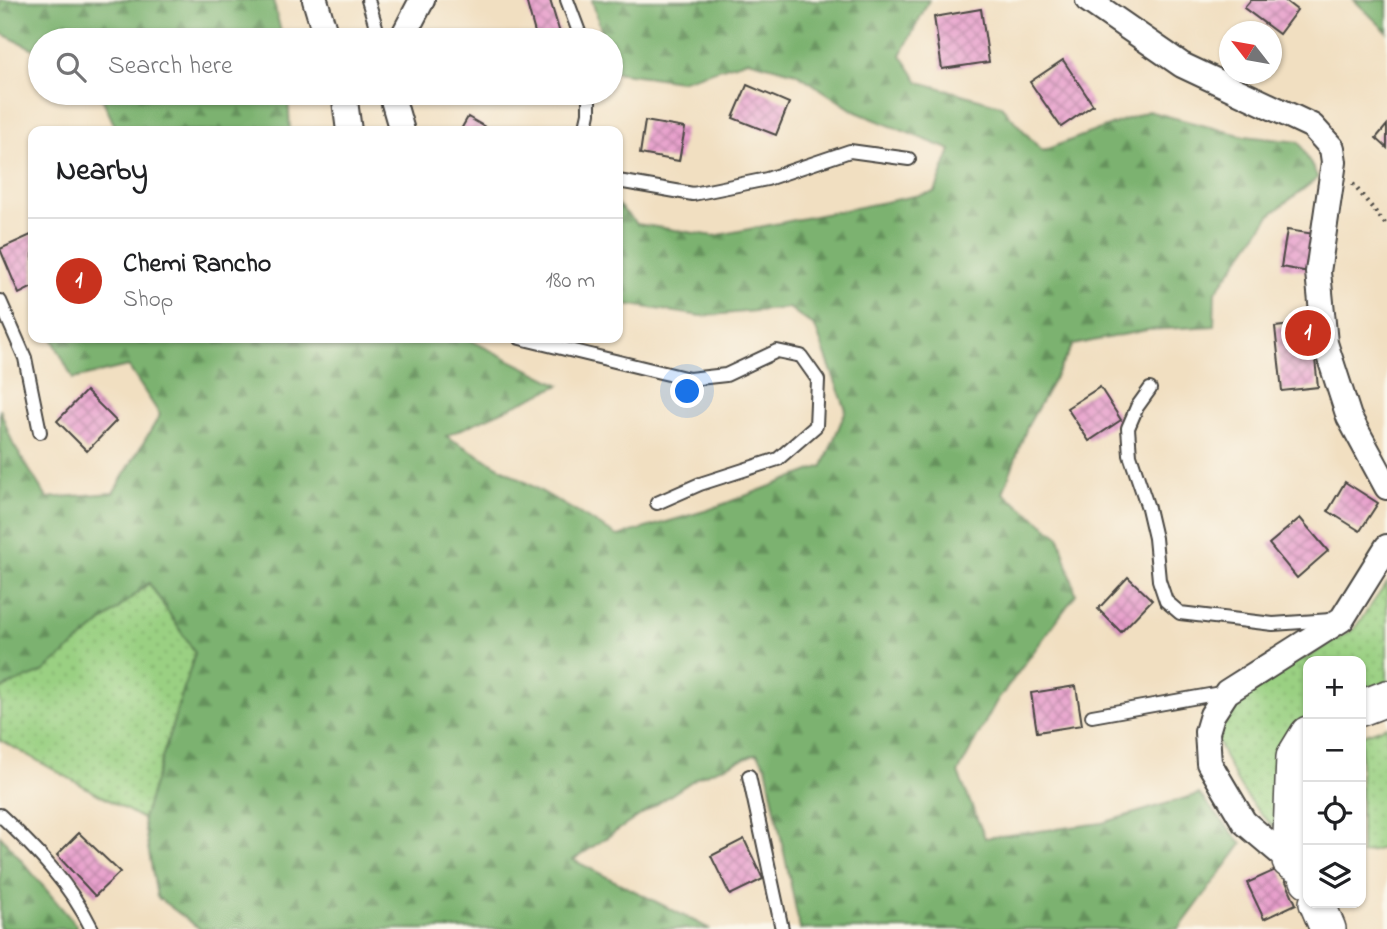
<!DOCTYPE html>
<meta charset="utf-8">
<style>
:root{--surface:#fff;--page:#f6f6f6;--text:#202124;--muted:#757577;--line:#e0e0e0;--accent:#c8321e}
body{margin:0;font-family:"Indie Flower",sans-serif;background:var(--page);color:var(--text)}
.controls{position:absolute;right:21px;bottom:21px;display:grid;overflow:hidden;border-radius:14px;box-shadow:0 2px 5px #0004}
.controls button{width:63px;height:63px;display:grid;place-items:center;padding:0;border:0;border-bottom:2px solid var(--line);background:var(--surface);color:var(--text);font:35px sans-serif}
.compass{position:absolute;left:1219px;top:21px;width:63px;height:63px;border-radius:50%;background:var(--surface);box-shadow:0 2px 5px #0004;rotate:301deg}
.you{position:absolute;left:688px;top:392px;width:24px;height:24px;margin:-18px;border:5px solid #fff;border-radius:50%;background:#1a73e8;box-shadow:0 0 0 10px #1a73e833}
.badge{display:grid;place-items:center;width:46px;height:46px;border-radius:50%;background:var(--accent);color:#fff;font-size:23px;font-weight:700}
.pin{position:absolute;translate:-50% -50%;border:4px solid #fff;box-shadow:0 2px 7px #0006}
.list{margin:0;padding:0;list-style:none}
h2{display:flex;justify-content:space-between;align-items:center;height:91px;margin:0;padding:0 28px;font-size:30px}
h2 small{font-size:23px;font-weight:400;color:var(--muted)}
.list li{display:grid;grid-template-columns:46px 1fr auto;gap:21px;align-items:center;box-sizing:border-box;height:126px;padding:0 28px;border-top:2px solid var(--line)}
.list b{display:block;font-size:26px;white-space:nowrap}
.list p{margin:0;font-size:23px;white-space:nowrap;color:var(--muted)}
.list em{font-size:23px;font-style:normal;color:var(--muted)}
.icon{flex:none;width:38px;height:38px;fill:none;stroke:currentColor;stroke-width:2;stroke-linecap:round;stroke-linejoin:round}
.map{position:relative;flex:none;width:1387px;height:929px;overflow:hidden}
.search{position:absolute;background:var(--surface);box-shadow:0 2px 5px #0004;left:28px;top:28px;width:595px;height:77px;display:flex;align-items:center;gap:18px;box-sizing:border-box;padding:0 24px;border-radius:38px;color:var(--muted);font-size:26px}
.panel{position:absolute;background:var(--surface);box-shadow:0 2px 5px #0004;left:28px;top:126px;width:595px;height:217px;border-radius:14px}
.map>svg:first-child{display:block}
.grass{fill:url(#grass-dots);stroke:#627e56;stroke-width:2}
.forest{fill:url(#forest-firs);stroke:#536e4e;stroke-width:2}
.building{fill:url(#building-cross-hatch)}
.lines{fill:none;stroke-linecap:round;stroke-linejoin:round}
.lane-casing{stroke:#494642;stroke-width:16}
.street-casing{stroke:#494642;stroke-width:28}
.secondary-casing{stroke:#494642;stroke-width:38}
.path{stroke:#494642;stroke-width:4.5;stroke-dasharray:2 5;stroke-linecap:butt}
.lane{stroke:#fff;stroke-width:12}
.street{stroke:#fff;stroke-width:24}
.secondary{stroke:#fff;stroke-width:35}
</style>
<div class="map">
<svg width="1387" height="929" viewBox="0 0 1387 929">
<defs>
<pattern id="grass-dots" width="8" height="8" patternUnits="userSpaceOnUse" patternTransform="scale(1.75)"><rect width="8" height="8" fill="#9ad082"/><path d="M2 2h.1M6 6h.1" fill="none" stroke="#85b370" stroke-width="1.8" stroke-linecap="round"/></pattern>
<pattern id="forest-firs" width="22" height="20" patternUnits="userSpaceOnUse" patternTransform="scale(1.75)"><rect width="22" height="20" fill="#7bb270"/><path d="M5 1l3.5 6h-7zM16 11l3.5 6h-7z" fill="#65915c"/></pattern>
<pattern id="building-cross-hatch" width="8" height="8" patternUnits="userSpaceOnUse" patternTransform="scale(1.75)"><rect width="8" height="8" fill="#e79dcb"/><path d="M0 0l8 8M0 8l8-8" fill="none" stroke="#bb80a5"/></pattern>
</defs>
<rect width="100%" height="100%" fill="#fbf7ec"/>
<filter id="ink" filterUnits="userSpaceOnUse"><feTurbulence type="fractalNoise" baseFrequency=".0143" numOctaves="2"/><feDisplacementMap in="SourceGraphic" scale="14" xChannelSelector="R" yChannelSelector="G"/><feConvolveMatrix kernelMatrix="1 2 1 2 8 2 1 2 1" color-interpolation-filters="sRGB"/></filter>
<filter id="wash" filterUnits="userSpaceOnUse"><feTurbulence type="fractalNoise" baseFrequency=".00686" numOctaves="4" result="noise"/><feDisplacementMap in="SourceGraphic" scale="28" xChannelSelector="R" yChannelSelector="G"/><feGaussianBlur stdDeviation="1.57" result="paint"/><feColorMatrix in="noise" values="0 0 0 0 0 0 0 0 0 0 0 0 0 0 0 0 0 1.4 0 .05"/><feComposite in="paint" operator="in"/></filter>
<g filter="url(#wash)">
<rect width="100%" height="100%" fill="#f1dfc1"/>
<!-- grass -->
<g class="grass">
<path d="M 149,583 L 195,653 L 143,819 L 0,740 L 0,689 L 43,671 Z"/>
<path d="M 1387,583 L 1387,686 L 1361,692 L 1361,661 L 1308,661 L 1308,717 L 1278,750 L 1273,786 L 1282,834 C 1246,805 1231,774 1214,732 L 1231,698 L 1270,661 L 1306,658 L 1354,629 Z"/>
<path d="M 1387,726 L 1387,847 L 1361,854 L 1361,736 Z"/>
</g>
<!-- forest -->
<g class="forest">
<path d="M 0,0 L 273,0 L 283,40 L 40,40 L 40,52 L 0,33 Z"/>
<path d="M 592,0 L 929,0 L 901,55 L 919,82 L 1000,105 L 1042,151 L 1148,111 L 1244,136 L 1299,142 L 1318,178 L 1271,214 L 1215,293 L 1214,326 L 1147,330 L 1073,345 L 1027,427 L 1003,493 L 1059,536 L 1076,594 L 995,704 L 958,773 L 985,838 L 1102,823 L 1199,794 L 1242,844 L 1179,929 L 800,929 L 766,766 L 757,753 L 698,777 L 573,860 L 710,929 L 200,929 L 157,897 L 143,819 L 195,653 L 149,583 L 43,672 L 0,689 L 0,409 L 13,444 L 47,498 L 113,493 L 160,415 L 128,366 L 73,379 L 52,338 L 466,338 L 560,385 L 446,436 L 618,536 L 708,510 L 823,466 L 846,410 L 815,327 L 789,308 L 701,316 L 618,303 L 618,205 L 637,224 L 714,236 L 935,192 L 951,150 L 856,112 L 796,73 L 748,60 L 680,81 L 615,72 L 611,40 L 604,40 Z"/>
<path d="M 1354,0 L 1387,0 L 1387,32 Z"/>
<path d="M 93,93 L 288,93 L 290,131 L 117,131 L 103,100 Z"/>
<path d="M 0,835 L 76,925 L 76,929 L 0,929 Z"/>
</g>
<g id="blocks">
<!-- building -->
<g class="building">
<path d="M 526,0 L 550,0 L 562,40 L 537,40 Z"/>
<path d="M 1251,0 L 1284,0 L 1297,10 L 1279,34 L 1244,8 Z"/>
<path d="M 981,9 L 989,62 L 942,69 L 934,17 Z"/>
<path d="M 1063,60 L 1093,105 L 1061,127 L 1030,82 Z"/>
<path d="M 747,85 L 789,103 L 776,135 L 733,118 Z"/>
<path d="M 468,117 L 485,127 L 483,131 L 460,131 Z"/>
<path d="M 645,121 L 685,128 L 679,161 L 640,154 Z"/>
<path d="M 1387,125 L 1387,148 L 1376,138 Z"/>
<path d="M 1287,230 L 1315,234 L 1309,272 L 1281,267 Z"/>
<path d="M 33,234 L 33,287 L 19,294 L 0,249 Z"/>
<path d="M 1311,323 L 1318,387 L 1282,391 L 1275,327 Z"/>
<path d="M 1100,387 L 1121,420 L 1089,441 L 1067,408 Z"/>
<path d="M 86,391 L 116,421 L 87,451 L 57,421 Z"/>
<path d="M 1345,482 L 1378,503 L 1360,531 L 1328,511 Z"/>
<path d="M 1300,518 L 1328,551 L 1297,578 L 1269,544 Z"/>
<path d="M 1128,577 L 1152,600 L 1121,632 L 1098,609 Z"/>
<path d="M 1076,686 L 1082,725 L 1037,732 L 1031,693 Z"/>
<path d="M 79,833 L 120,872 L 95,896 L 57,855 Z"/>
<path d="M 744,839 L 763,879 L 730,895 L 711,856 Z"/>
<path d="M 1280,868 L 1296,904 L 1264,919 L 1247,883 Z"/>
</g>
</g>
</g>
<g filter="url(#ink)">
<use href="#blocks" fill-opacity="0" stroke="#494642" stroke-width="2"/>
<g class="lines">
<!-- lane casing -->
<g class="lane-casing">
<g id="lane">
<path d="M 368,0 L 380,40"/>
<path d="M 567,0 L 582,40"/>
<path d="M 585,131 L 589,113 L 589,93"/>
<path d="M 618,181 L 693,194 L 767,179 L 850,151 L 909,159"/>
<path d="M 0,301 L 25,358 L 40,432"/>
<path d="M 520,338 L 689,379 L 726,375 L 777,351 L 801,356 L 818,380 L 816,426 L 778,459 L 700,484 L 657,503"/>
<path d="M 1150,389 L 1137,407 L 1128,428 L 1130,455 L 1148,508 L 1155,538 L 1159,580 L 1166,601 L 1180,613 L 1273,624 L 1331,620"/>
<path d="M 1092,716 L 1226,692"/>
<path d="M 749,776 L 782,929"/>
<path d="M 0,815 C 36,849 70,884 92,929"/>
</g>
</g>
<!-- street casing -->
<g class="street-casing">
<g id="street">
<path d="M 315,0 L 327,40"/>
<path d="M 1088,0 L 1182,65 L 1312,126 L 1332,148 L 1334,162 L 1318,272 L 1325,343 L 1349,417 L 1387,487"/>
<path d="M 401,40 L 422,0"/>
<path d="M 344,93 L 349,131"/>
<path d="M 391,93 L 402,131"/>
<path d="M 1290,861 L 1244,822 L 1209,763 L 1207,732 L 1212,715 L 1227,692 L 1342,619 L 1387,547"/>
</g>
</g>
<!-- secondary casing -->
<g class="secondary-casing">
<g id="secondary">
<path d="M 1361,708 L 1387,698"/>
<path d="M 1308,734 L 1294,757 L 1290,861 L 1304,869 L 1308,880"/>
<path d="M 1317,903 L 1328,929"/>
</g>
</g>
<!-- path -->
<path class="path" d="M 1353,184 L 1387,226"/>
<!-- lane -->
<use href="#lane" class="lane"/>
<!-- street -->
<use href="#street" class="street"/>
<!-- secondary -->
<use href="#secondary" class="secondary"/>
</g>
</g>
</svg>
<div class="controls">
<button>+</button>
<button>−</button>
<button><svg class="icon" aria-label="locate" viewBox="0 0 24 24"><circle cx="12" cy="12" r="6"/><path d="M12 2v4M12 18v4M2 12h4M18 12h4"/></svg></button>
<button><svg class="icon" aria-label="layers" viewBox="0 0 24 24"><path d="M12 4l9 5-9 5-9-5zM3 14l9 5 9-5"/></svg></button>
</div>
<svg class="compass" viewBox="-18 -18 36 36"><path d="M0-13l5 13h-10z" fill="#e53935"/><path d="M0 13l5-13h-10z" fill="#757577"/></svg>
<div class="you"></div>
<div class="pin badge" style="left:1308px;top:333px">1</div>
<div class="search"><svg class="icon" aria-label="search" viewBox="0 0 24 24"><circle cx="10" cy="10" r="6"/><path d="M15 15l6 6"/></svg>Search here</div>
<section class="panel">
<h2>Nearby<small></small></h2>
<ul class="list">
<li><span class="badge">1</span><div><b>Chemi Rancho</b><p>Shop</p></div><em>180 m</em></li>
</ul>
</section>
</div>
